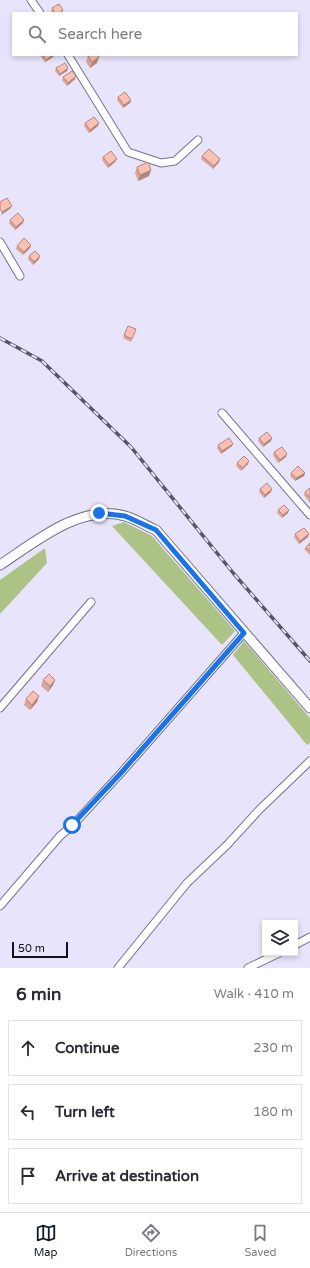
<!DOCTYPE html>
<meta charset="utf-8">
<style>
:root{--surface:#fff;--page:#f7f7f7;--text:#2b2b33;--muted:#7c7c81;--line:#e1e1e2;--accent:#111827}
body{margin:0;font-family:"Varela Round",sans-serif;background:var(--page);color:var(--text)}
.controls{position:absolute;right:12px;bottom:12px;display:grid;overflow:hidden;border-radius:0px;box-shadow:0 2px 6px #0003}
.controls button{width:36px;height:36px;display:grid;place-items:center;padding:0;border:0;border-bottom:1px solid var(--line);background:var(--surface);color:var(--text);font:20px sans-serif}
.scale{position:absolute;left:12px;bottom:10px;width:56px;box-sizing:border-box;padding-left:4px;border:2px solid #13111b;border-top:0;font-size:11px;line-height:14px;white-space:nowrap;color:#13111b;-webkit-text-stroke:3px #e7e4fc;paint-order:stroke}
.stop{position:absolute;width:12px;height:12px;margin:-9px;border:3px solid #1a73e8;border-radius:50%;background:#fff}
.stop.end{background:#1a73e8;border-color:#fff;box-shadow:0 1px 4px #0008}
.list{margin:0;padding:0;list-style:none}
h2{display:flex;justify-content:space-between;align-items:center;height:52px;margin:0;padding:0 16px;font-size:17px}
h2 small{font-size:13px;font-weight:400;color:var(--muted)}
.list li{display:grid;grid-template-columns:26px 1fr auto;gap:12px;align-items:center;box-sizing:border-box;height:56px;margin:0 8px 8px;padding:0 8px;border:1px solid var(--line);border-radius:0px}
.list b{display:block;font-size:15px;white-space:nowrap}
.list em{font-size:13px;font-style:normal;color:var(--muted)}
.icon{flex:none;width:22px;height:22px;fill:none;stroke:currentColor;stroke-width:2;stroke-linecap:round;stroke-linejoin:round}
.map{position:relative;flex:none;width:310px;height:968px;overflow:hidden}
.search{position:absolute;background:var(--surface);box-shadow:0 2px 6px #0003;left:12px;right:12px;top:12px;height:44px;display:flex;align-items:center;gap:10px;box-sizing:border-box;padding:0 14px;border-radius:0px;color:var(--muted);font-size:15px}
.sheet{height:244px;background:var(--surface)}
nav{display:flex;justify-content:space-around;align-items:center;box-sizing:border-box;height:56px;border-top:1px solid var(--line);background:var(--surface);font-size:11px;color:var(--muted)}
nav a{display:grid;justify-items:center;gap:2px}
nav .on{color:var(--accent)}
.map>svg:first-child{display:block}
.green{fill:#adc386}
.lines{fill:none;stroke-linecap:round;stroke-linejoin:round}
.minor-casing{stroke:#77738d;stroke-width:9}
.tertiary-casing{stroke:#77738d;stroke-width:11}
.minor{stroke:#fff;stroke-width:7}
.tertiary{stroke:#fff;stroke-width:9}
.rail-casing{stroke:#585564;stroke-width:3.5}
.rail{stroke:#e7e4fc;stroke-width:2;stroke-dasharray:6;stroke-linecap:butt}
.wall{fill:#daa599}
.shaded-wall{fill:#b1867d}
.building{fill:#fdc0b2;stroke:#b1867d}
.route{stroke:#1a73e8;stroke-width:5}
</style>
<div class="map">
<svg width="310" height="968" viewBox="0 0 310 968">
<rect width="100%" height="100%" fill="#e7e4fc"/>
<!-- green -->
<g class="green">
<path d="M 124,522 L 152,536 L 235,631 L 222,645 L 112,526 Z"/>
<path d="M 45,548 L 47,563 L 0,614 L 0,580 Z"/>
<path d="M 244,641 L 310,718 L 310,743 L 307,745 L 233,655 Z"/>
</g>
<g class="lines">
<!-- minor casing -->
<g class="minor-casing">
<g id="minor">
<path d="M 31,0 L 40,13"/>
<path d="M 68,55 L 128,152 L 161,163 L 175,161 L 198,140"/>
<path d="M 0,242 L 20,276"/>
<path d="M 222,413 L 310,515"/>
<path d="M 0,708 L 91,602"/>
<path d="M 0,906 L 60,836 L 73,825 L 121,773 L 244,633"/>
<path d="M 295,945 L 310,937"/>
<path d="M 118,968 L 187,883 L 227,845 L 259,810 L 310,761"/>
<path d="M 248,968 L 279,953"/>
</g>
</g>
<!-- tertiary casing -->
<g class="tertiary-casing">
<path id="tertiary" d="M 0,565 C 35,542 81,503 125,516 C 136,519 146,526 156,530 L 310,708"/>
</g>
<!-- minor -->
<use href="#minor" class="minor"/>
<!-- tertiary -->
<use href="#tertiary" class="tertiary"/>
<!-- rail casing -->
<g class="rail-casing">
<path id="rail" d="M 0,338 L 42,361 L 131,447 L 234,574 L 310,661"/>
</g>
<!-- rail -->
<use href="#rail" class="rail"/>
</g>
<!-- wall -->
<g class="wall">
<path d="M 52,8 L 63,10 L 62,13 L 52,13 L 51,11 Z"/>
<path d="M 42,55 L 54,55 L 53,57 L 45,62 L 41,57 Z"/>
<path d="M 88,56 L 97,63 L 90,68 L 86,62 Z"/>
<path d="M 56,68 L 68,68 L 67,71 L 59,76 L 55,71 Z"/>
<path d="M 63,77 L 75,79 L 67,86 L 62,80 Z"/>
<path d="M 118,97 L 131,100 L 130,103 L 123,108 L 117,100 Z"/>
<path d="M 85,123 L 99,123 L 98,126 L 89,133 L 84,126 Z"/>
<path d="M 202,156 L 220,159 L 219,162 L 213,169 L 201,159 Z"/>
<path d="M 103,157 L 117,159 L 115,162 L 108,168 L 102,160 Z"/>
<path d="M 137,167 L 149,176 L 138,181 L 135,173 Z"/>
<path d="M 10,220 L 23,223 L 15,230 L 9,223 Z"/>
<path d="M 31,245 L 30,248 L 23,255 L 16,249 L 17,246 Z"/>
<path d="M 29,256 L 39,259 L 33,265 L 28,259 Z"/>
<path d="M 128,326 L 136,329 L 131,342 L 123,338 Z"/>
<path d="M 259,438 L 272,438 L 271,441 L 263,447 L 258,441 Z"/>
<path d="M 218,445 L 232,446 L 221,454 L 217,448 Z"/>
<path d="M 274,452 L 287,454 L 286,457 L 278,463 L 273,455 Z"/>
<path d="M 237,463 L 248,464 L 241,471 L 236,466 Z"/>
<path d="M 291,473 L 305,473 L 304,476 L 295,481 L 290,476 Z"/>
<path d="M 310,488 L 310,503 L 304,495 L 305,492 Z"/>
<path d="M 260,489 L 271,492 L 264,498 L 259,492 Z"/>
<path d="M 278,510 L 288,513 L 282,518 L 277,513 Z"/>
<path d="M 295,534 L 309,534 L 308,537 L 299,544 L 294,537 Z"/>
<path d="M 310,543 L 310,555 L 304,549 Z"/>
<path d="M 43,680 L 55,680 L 53,685 L 48,692 L 41,686 Z"/>
<path d="M 39,696 L 37,702 L 30,710 L 24,705 L 26,699 Z"/>
</g>
<!-- shaded-wall -->
<g class="shaded-wall">
<path d="M 53,55 L 54,55 L 53,57 L 45,62 L 46,60 Z"/>
<path d="M 99,57 L 97,63 L 90,68 L 92,62 Z"/>
<path d="M 68,68 L 67,71 L 59,76 L 60,74 Z"/>
<path d="M 76,76 L 75,79 L 67,86 L 68,83 Z"/>
<path d="M 131,100 L 130,103 L 123,108 L 124,105 Z"/>
<path d="M 99,123 L 98,126 L 89,133 L 90,130 Z"/>
<path d="M 117,159 L 115,162 L 108,168 L 109,165 Z"/>
<path d="M 220,159 L 219,162 L 213,169 L 214,166 Z"/>
<path d="M 151,170 L 149,176 L 138,181 L 140,175 Z"/>
<path d="M 12,206 L 10,209 L 1,215 L 2,212 Z"/>
<path d="M 24,220 L 23,223 L 15,230 L 16,227 Z"/>
<path d="M 31,245 L 30,248 L 23,255 L 24,252 Z"/>
<path d="M 40,256 L 39,259 L 33,265 L 34,262 Z"/>
<path d="M 272,438 L 271,441 L 263,447 L 264,444 Z"/>
<path d="M 233,444 L 232,446 L 221,454 L 222,451 Z"/>
<path d="M 287,454 L 286,457 L 278,463 L 280,460 Z"/>
<path d="M 249,461 L 248,464 L 241,471 L 243,468 Z"/>
<path d="M 305,473 L 304,476 L 295,481 L 296,478 Z"/>
<path d="M 272,489 L 271,492 L 264,498 L 265,495 Z"/>
<path d="M 289,510 L 288,513 L 282,518 L 283,515 Z"/>
<path d="M 309,534 L 308,537 L 299,544 L 300,541 Z"/>
<path d="M 55,680 L 53,685 L 48,692 L 50,686 Z"/>
<path d="M 39,696 L 37,702 L 30,710 L 32,705 Z"/>
</g>
<!-- building -->
<g class="building">
<path d="M 59,4 L 63,10 L 59,13 L 55,13 L 52,8 Z"/>
<path d="M 43,55 L 53,55 L 46,60 Z"/>
<path d="M 90,55 L 98,55 L 99,57 L 92,62 L 88,56 Z"/>
<path d="M 65,63 L 68,68 L 60,74 L 56,68 Z"/>
<path d="M 72,71 L 76,76 L 68,83 L 63,77 Z"/>
<path d="M 125,92 L 131,100 L 124,105 L 118,97 Z"/>
<path d="M 94,117 L 99,123 L 90,130 L 85,123 Z"/>
<path d="M 209,149 L 220,159 L 214,166 L 202,156 Z"/>
<path d="M 111,151 L 117,159 L 109,165 L 103,157 Z"/>
<path d="M 148,162 L 151,170 L 140,175 L 137,167 Z"/>
<path d="M 7,198 L 12,206 L 2,212 L 0,209 L 0,202 Z"/>
<path d="M 18,213 L 24,220 L 16,227 L 10,220 Z"/>
<path d="M 24,238 L 31,245 L 24,252 L 17,246 Z"/>
<path d="M 35,251 L 40,256 L 34,262 L 29,256 Z"/>
<path d="M 128,326 L 136,329 L 132,339 L 124,335 Z"/>
<path d="M 267,432 L 272,438 L 264,444 L 259,438 Z"/>
<path d="M 229,438 L 233,444 L 222,451 L 218,445 Z"/>
<path d="M 282,447 L 287,454 L 280,460 L 274,452 Z"/>
<path d="M 244,456 L 249,461 L 243,468 L 237,463 Z"/>
<path d="M 298,466 L 305,473 L 296,478 L 291,473 Z"/>
<path d="M 267,483 L 272,489 L 265,495 L 260,489 Z"/>
<path d="M 310,488 L 310,498 L 305,492 Z"/>
<path d="M 284,505 L 289,510 L 283,515 L 278,510 Z"/>
<path d="M 304,528 L 309,534 L 300,541 L 295,534 Z"/>
<path d="M 310,543 L 310,552 L 306,547 Z"/>
<path d="M 49,674 L 55,680 L 50,686 L 43,680 Z"/>
<path d="M 33,691 L 39,696 L 32,705 L 26,699 Z"/>
</g>
<g class="lines">
<!-- route -->
<path class="route" d="M 72,825 L 121,773 L 244,633 L 156,530 L 125,516 L 99,513"/>
</g>
</svg>
<div class="controls">
<button><svg class="icon" aria-label="layers" viewBox="0 0 24 24"><path d="M12 4l9 5-9 5-9-5zM3 14l9 5 9-5"/></svg></button>
</div>
<div class="scale">50 m</div>
<div class="stop" style="left:72px;top:825px"></div>
<div class="stop end" style="left:99px;top:513px"></div>
<div class="search"><svg class="icon" aria-label="search" viewBox="0 0 24 24"><circle cx="10" cy="10" r="6"/><path d="M15 15l6 6"/></svg>Search here</div>
</div>
<section class="sheet">
<h2>6 min<small>Walk · 410 m</small></h2>
<ul class="list">
<li><svg class="icon" aria-label="ahead" viewBox="0 0 24 24"><path d="M12 20V5M6 11l6-6 6 6"/></svg><div><b>Continue</b></div><em>230 m</em></li>
<li><svg class="icon" aria-label="left" viewBox="0 0 24 24"><path d="M17 20v-9H6M10 6l-5 5 5 5"/></svg><div><b>Turn left</b></div><em>180 m</em></li>
<li><svg class="icon" aria-label="arrive" viewBox="0 0 24 24"><path d="M6 21V4h12l-3 4 3 4H6"/></svg><div><b>Arrive at destination</b></div></li>
</ul>
</section>
<nav>
<a class="on"><svg class="icon" aria-label="map" viewBox="0 0 24 24"><path d="M3 6l6-2 6 2 6-2v14l-6 2-6-2-6 2zM9 4v14M15 6v14"/></svg>Map</a>
<a><svg class="icon" aria-label="directions" viewBox="0 0 24 24"><path d="M12 3l9 9-9 9-9-9zM9 14v-3h6M13 9l2 2-2 2"/></svg>Directions</a>
<a><svg class="icon" aria-label="saved" viewBox="0 0 24 24"><path d="M7 4h10v16l-5-4-5 4z"/></svg>Saved</a>
</nav>
